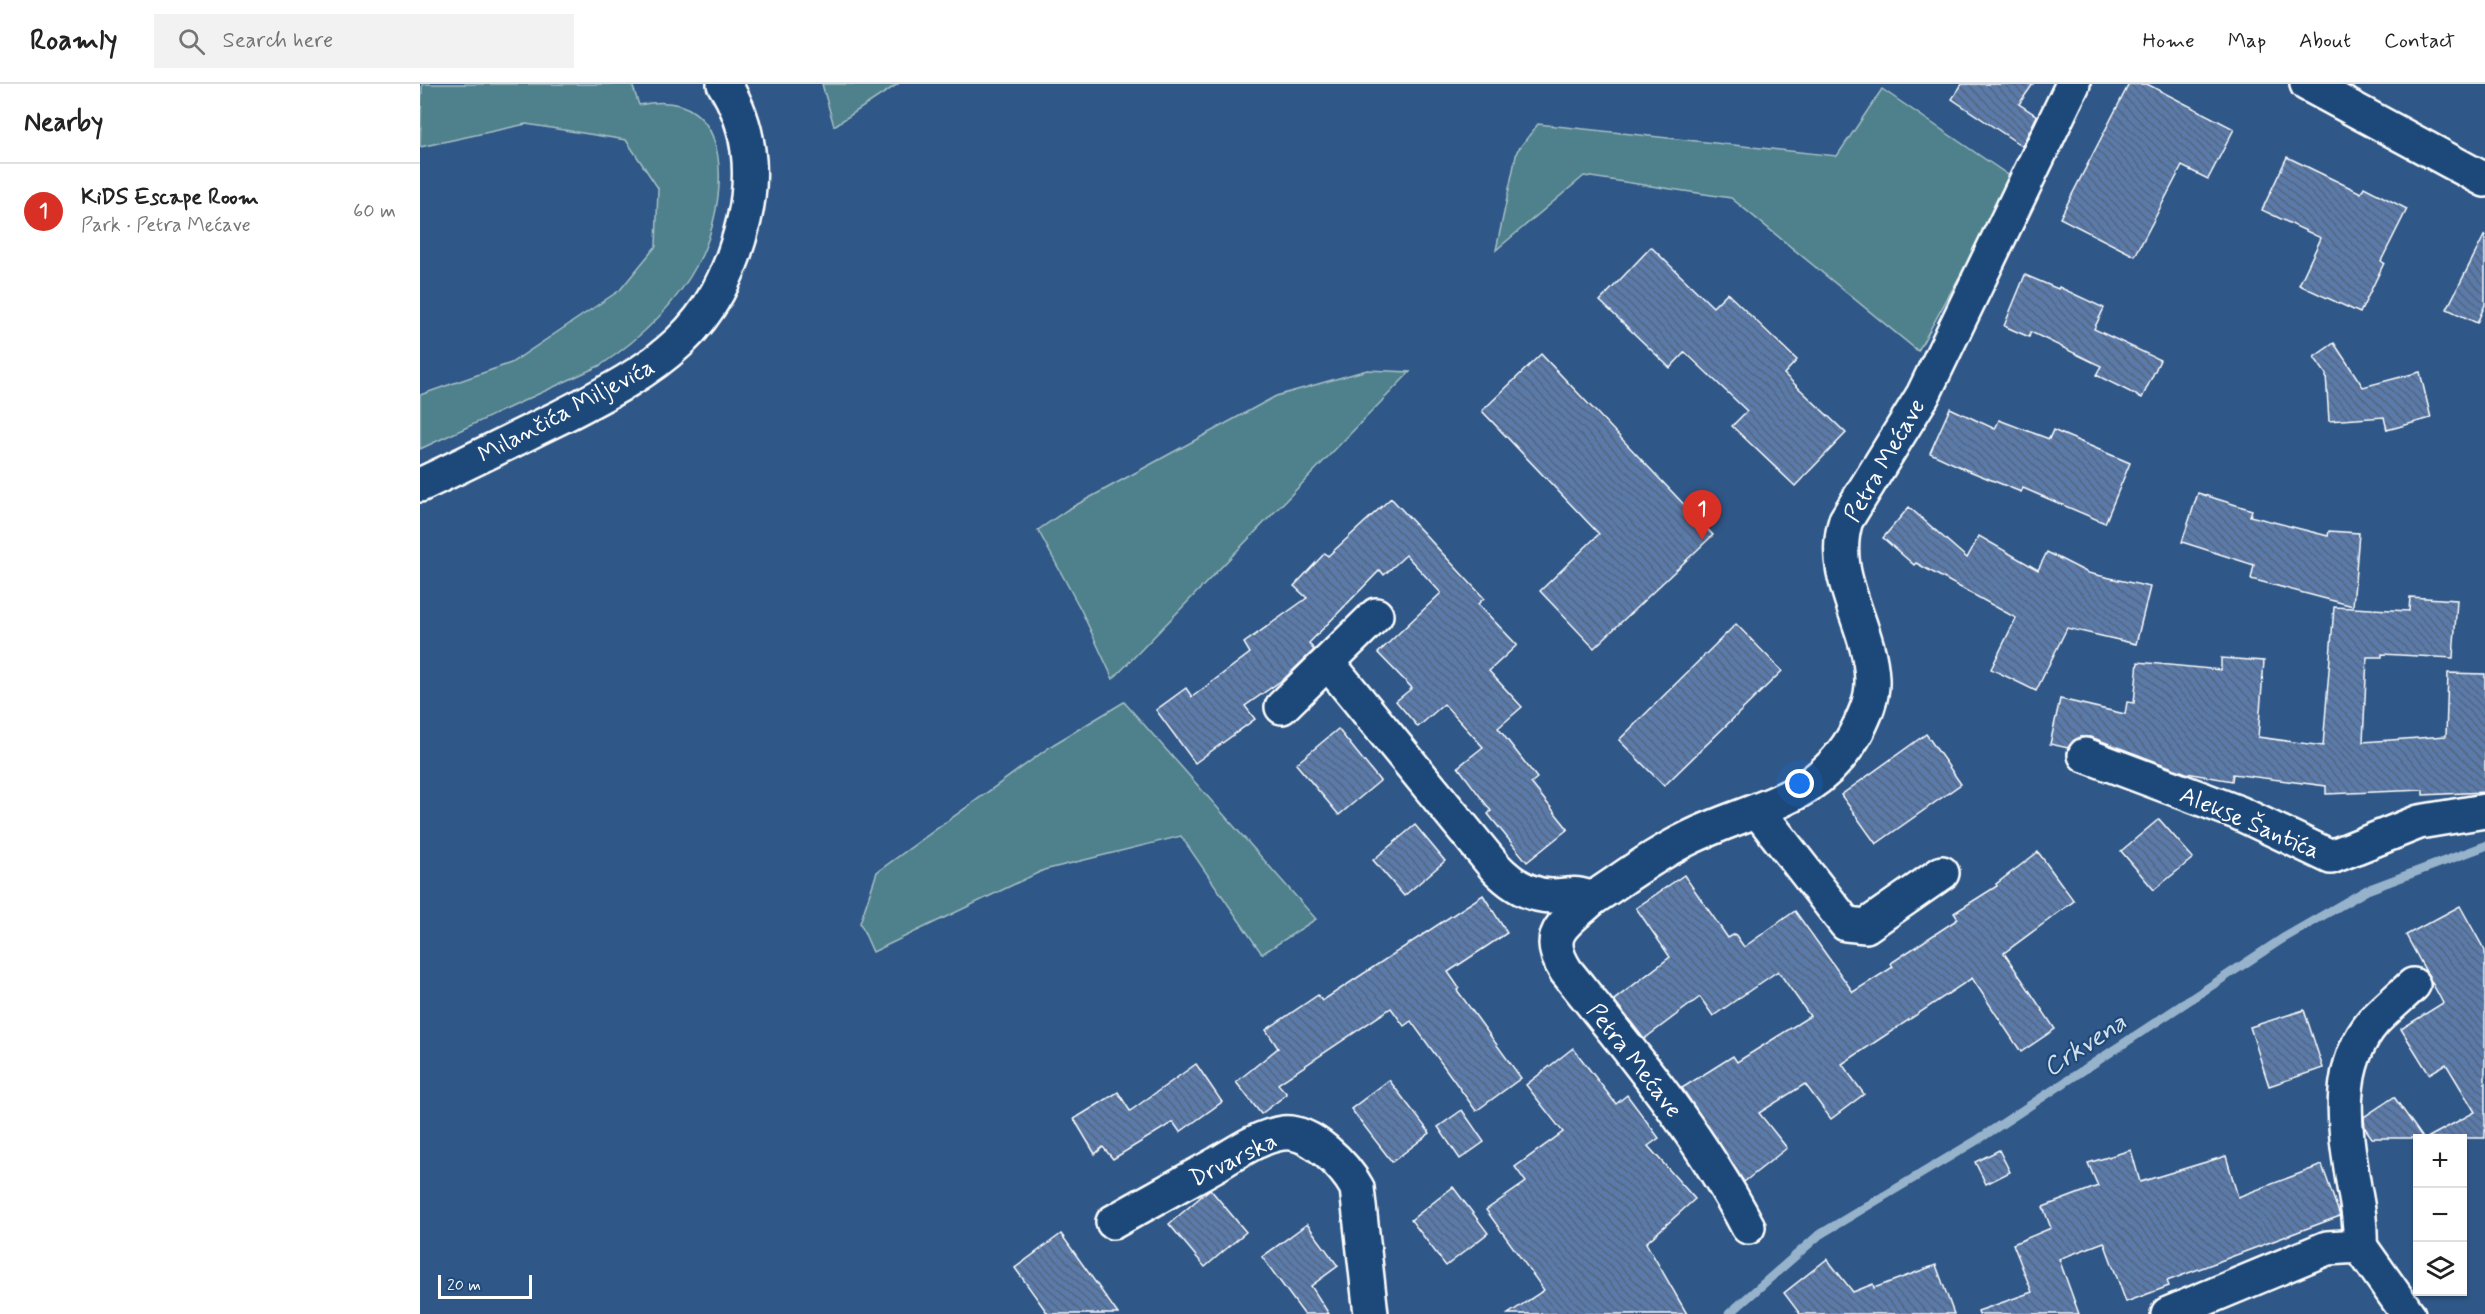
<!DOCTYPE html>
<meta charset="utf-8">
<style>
:root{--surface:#fff;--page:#f2f2f2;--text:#222;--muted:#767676;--line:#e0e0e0;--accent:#d93025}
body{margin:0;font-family:Mynerve,sans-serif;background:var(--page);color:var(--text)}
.controls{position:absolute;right:18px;bottom:18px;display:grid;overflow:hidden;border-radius:0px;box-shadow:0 2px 4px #0004}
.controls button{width:54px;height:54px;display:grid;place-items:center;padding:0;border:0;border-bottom:2px solid var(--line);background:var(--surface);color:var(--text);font:30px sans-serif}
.scale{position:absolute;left:18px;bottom:15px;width:94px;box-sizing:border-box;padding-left:6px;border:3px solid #fff;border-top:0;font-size:16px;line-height:21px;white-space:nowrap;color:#fff;-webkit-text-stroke:4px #1f4a7a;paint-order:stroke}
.you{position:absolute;left:1380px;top:700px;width:21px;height:21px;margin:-15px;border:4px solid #fff;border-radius:50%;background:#1a73e8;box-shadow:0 0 0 9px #1a73e833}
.badge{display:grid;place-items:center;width:39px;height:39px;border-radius:50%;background:var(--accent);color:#fff;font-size:20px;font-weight:700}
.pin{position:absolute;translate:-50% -50px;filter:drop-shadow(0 2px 3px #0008)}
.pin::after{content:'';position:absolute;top:32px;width:21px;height:18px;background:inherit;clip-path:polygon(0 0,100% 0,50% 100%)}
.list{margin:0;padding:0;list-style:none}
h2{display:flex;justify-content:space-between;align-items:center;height:78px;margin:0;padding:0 24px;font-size:26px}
h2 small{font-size:20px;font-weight:400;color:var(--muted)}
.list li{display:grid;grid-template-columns:39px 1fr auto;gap:18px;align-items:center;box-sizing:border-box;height:96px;padding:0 24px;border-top:2px solid var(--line)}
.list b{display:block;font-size:22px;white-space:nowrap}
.list p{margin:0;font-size:20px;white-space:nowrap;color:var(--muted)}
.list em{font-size:20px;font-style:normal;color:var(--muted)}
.icon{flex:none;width:33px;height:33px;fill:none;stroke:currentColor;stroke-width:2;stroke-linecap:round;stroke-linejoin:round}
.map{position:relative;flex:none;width:2065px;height:1230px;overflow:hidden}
header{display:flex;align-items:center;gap:36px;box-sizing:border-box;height:84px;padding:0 30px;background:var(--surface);border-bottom:2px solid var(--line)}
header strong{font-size:28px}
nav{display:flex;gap:33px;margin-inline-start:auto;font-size:21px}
.search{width:420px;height:54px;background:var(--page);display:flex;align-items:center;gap:15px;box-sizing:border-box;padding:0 21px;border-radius:0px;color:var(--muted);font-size:22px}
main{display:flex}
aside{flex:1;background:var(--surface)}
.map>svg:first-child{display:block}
.green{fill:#4f818c;stroke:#a7c0c6;stroke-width:1.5}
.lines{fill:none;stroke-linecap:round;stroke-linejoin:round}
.stream{stroke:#96b3cb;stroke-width:9}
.building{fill:url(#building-back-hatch);stroke:#fff;stroke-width:1.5}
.minor-casing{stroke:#fff;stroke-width:38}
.tertiary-casing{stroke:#fff;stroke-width:38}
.minor{stroke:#1f4a7a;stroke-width:33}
.tertiary{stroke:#1f4a7a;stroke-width:33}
.labels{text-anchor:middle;stroke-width:4.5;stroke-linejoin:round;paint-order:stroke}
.street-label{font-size:24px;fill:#fff;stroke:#1f4a7a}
.water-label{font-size:26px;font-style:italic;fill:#d3e0ea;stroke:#1f4a7a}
</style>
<header>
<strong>Roamly</strong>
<div class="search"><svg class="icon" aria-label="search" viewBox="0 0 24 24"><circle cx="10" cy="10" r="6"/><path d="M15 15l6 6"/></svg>Search here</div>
<nav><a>Home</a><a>Map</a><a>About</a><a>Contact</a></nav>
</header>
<main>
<aside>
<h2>Nearby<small></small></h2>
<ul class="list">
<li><span class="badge">1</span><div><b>KiDS Escape Room</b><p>Park · Petra Mećave</p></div><em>60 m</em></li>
</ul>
</aside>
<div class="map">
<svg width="2065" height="1230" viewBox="0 0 2065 1230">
<defs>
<pattern id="building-back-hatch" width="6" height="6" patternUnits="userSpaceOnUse" patternTransform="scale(1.5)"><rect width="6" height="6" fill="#5a7aa9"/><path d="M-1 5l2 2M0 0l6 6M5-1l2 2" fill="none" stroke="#54657f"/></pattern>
</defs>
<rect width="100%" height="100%" fill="#2f5787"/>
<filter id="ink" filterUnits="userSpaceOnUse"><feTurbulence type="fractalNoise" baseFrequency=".0167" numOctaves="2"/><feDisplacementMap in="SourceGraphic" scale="12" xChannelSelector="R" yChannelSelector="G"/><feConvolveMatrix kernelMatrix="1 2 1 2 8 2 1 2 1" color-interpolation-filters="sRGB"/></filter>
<g filter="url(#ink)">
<!-- green -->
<g class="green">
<path d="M 2,0 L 212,0 L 219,21 C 320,0 308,122 278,179 C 255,222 220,255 181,281 L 0,365 L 0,311 L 91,279 L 200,206 L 236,162 L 238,104 L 206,56 L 106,40 L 0,63 Z"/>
<path d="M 402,0 L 478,0 L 414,42 Z"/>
<path d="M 1462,5 L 1594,95 L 1498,267 L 1311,114 L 1164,92 L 1076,166 L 1097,67 L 1118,40 L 1417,72 Z"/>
<path d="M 947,286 L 990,288 L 693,595 L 661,526 L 618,446 L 647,426 L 856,312 Z"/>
<path d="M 704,618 L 896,835 L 842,870 L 761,752 L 624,786 L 453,868 L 440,839 L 457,788 L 634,660 Z"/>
</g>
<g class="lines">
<!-- stream -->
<path class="stream" d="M 1309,1230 L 1399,1151 L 1559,1055 L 1862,855 L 1947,806 L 2065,762"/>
</g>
<!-- building -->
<g class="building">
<path d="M 1542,0 L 1613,0 L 1599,20 L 1617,32 L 1602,62 L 1532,15 Z"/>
<path d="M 1709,0 L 1727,0 L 1814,45 L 1788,95 L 1762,82 L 1715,172 L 1640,134 Z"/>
<path d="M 1867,73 L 1941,109 L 1944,103 L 1987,125 L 1961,177 L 1964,179 L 1940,229 L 1879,201 L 1901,154 L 1842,126 Z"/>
<path d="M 2065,150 L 2065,221 L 2057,239 L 2027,225 Z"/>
<path d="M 1231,163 L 1293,223 L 1307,209 L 1377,276 L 1364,290 L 1426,349 L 1375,402 L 1312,342 L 1327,327 L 1265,268 L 1250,284 L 1180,217 Z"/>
<path d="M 1605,191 L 1638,205 L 1639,203 L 1684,224 L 1674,245 L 1740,276 L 1722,314 L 1676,291 L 1681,282 L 1611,248 L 1609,253 L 1584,242 Z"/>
<path d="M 1914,259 L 1943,303 L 2000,288 L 2011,334 L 1967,346 L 1964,333 L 1909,337 L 1906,290 L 1894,273 Z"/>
<path d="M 1121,270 L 1293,451 L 1174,564 L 1120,507 L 1179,450 L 1062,327 Z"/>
<path d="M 1530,324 L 1575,345 L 1579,336 L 1629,355 L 1633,346 L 1710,379 L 1685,439 L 1603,404 L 1601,408 L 1547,386 L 1510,369 Z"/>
<path d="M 1778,409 L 1832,426 L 1830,432 L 1908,452 L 1909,447 L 1939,449 L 1933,522 L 1831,495 L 1834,481 L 1762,458 Z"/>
<path d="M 971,414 L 1064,514 L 1058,520 L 1097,561 L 1069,587 L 1102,623 L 1078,644 L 1117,694 L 1111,699 L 1148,745 L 1107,778 L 1068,730 L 1071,727 L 1038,683 L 1063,663 L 1024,620 L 998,643 L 976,617 L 992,604 L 958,569 L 1021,509 L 986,471 L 964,491 L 960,486 L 889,559 L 894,566 L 865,594 L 825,622 L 835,635 L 775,679 L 736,626 L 766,604 L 772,613 L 830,569 L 824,559 L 887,514 L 874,502 L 905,469 L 908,472 Z"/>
<path d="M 1489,423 L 1547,474 L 1559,452 L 1618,486 L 1627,468 L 1668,489 L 1730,503 L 1716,560 L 1647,544 L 1616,607 L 1571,585 L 1596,534 L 1496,479 L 1494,481 L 1463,454 Z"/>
<path d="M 1990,513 L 2037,516 L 2033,574 L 1962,570 L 1962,573 L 1947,573 L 1943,658 L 2026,652 L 2028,589 L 2065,590 L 2065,708 L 2003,711 L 2003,706 L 1906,710 L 1906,702 L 1813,690 L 1812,697 L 1766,689 L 1671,653 L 1661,653 L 1654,656 L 1648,664 L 1630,660 L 1640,615 L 1705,630 L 1707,618 L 1714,619 L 1718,578 L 1801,586 L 1801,574 L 1844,577 L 1838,653 L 1903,662 L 1914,523 L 1989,527 Z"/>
<path d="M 1316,540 L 1362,587 L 1244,702 L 1199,656 Z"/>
<path d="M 918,645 L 960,697 L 919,731 L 876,680 Z"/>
<path d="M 1506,650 L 1541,700 L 1456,760 L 1421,711 Z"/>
<path d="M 1739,735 L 1773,774 L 1734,806 L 1701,767 Z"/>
<path d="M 995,741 L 1025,777 L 984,812 L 953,776 Z"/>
<path d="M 1618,768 L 1654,817 L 1584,869 L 1635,945 L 1601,968 L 1552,894 L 1422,980 L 1444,1010 L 1411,1035 L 1385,1000 L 1339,1029 L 1367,1064 L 1324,1098 L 1262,1004 L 1313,972 L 1317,978 L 1390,932 L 1358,887 L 1293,932 L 1280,913 L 1224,955 L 1194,916 L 1250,873 L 1216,824 L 1264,791 L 1308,854 L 1315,850 L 1324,863 L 1375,827 L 1433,908 L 1473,883 L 1471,879 L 1538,835 L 1534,829 L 1577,802 L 1576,800 Z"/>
<path d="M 1063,811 L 1087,849 L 1028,888 L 1039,904 L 1037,906 L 1101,994 L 1056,1027 L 991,937 L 984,942 L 971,924 L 858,1000 L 867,1010 L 841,1030 L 816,998 L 858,964 L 846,946 L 898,911 L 902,917 Z"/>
<path d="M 2040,822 L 2065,867 L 2065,1054 L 2007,1054 L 2055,1028 L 2026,980 L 2009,990 L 1981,945 L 2023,919 L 1986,851 Z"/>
<path d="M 1884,926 L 1903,984 L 1849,1002 L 1830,943 Z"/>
<path d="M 1153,964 L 1196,1020 L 1207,1011 L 1239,1054 L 1228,1062 L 1275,1115 L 1226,1159 L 1267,1230 L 1088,1230 L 1124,1206 L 1066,1126 L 1106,1098 L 1095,1083 L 1143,1048 L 1106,1001 Z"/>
<path d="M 776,980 L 802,1018 L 760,1048 L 753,1038 L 693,1075 L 683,1063 L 675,1070 L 654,1035 L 698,1008 L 710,1027 Z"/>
<path d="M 969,996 L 1010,1049 L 972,1078 L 931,1025 Z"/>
<path d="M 1974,1013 L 2003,1054 L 1952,1054 L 1945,1044 L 1944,1033 Z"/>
<path d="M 1042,1026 L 1064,1058 L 1040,1075 L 1018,1043 Z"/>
<path d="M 1579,1066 L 1590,1088 L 1566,1100 L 1555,1078 Z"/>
<path d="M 1711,1066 L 1720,1098 L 1806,1072 L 1818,1113 L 1902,1081 L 1920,1132 L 1747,1197 L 1749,1202 L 1706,1218 L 1684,1158 L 1639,1175 L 1659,1230 L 1559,1230 L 1558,1227 L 1612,1208 L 1593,1160 L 1631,1144 L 1623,1123 L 1678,1102 L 1668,1079 Z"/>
<path d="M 1033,1103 L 1068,1149 L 1026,1182 L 991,1136 Z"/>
<path d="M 790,1105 L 826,1148 L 785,1183 L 749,1140 Z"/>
<path d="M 887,1140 L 918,1182 L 891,1202 L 909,1230 L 884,1230 L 842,1173 Z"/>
<path d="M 641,1150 L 698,1230 L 628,1230 L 595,1184 Z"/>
<path d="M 1407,1175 L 1433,1208 L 1453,1200 L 1454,1204 L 1516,1181 L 1534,1230 L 1380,1230 L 1364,1209 Z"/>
</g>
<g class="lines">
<!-- minor casing -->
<g class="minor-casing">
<g id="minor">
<path d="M 908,579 L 1075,783 C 1090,799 1109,812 1132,812 C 1150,812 1154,807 1172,815 C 1204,794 1234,771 1269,754 C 1334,722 1398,719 1437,647 C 1445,631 1453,614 1452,595 C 1450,540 1408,492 1426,436 L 1503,311 L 1653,0"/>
<path d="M 862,623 L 956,531"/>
<path d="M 1665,671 L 1819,729 L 1911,773 L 1999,738 L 2065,727"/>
<path d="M 1338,727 L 1426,840 L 1446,842 L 1522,789"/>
<path d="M 1172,815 C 1145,840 1122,849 1146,887 C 1212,969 1279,1049 1328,1143"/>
<path d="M 693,1138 C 728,1118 763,1099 797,1080 C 817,1068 840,1052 863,1049 C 891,1046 925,1082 937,1104 L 951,1230"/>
<path d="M 1940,1162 C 1941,1141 1938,1124 1934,1103 C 1925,1046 1913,983 1955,936 C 1967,924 1980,913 1993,901"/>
<path d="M 1748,1230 L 1907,1164 L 1940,1162 L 1988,1230"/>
</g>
</g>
<!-- tertiary casing -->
<g class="tertiary-casing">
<g id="tertiary">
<path d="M 1887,0 L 2065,96"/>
<path d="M 0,401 C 47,379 93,356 140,333 C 238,283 297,250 324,136 C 335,89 330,40 304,0"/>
</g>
</g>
<!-- minor -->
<use href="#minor" class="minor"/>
<!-- tertiary -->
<use href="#tertiary" class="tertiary"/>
</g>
</g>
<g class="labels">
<!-- street labels -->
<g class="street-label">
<text transform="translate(146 326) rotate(-28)" y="8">Milančića Miljevića</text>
<text transform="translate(1464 376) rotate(-60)" y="8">Petra Mećave</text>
<text transform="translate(1830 738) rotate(23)" y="8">Alekse Šantića</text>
<text transform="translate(1215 976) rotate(52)" y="8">Petra Mećave</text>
<text transform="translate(813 1075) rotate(-26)" y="8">Drvarska</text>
</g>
<!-- water labels -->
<g class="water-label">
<text transform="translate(1664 960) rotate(-33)" y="9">Crkvena</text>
</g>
</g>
</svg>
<div class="controls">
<button>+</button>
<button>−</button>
<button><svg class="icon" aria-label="layers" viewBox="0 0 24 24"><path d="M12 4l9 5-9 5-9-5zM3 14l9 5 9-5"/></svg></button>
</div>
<div class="scale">20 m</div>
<div class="you"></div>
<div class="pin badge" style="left:1282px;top:456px">1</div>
</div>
</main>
